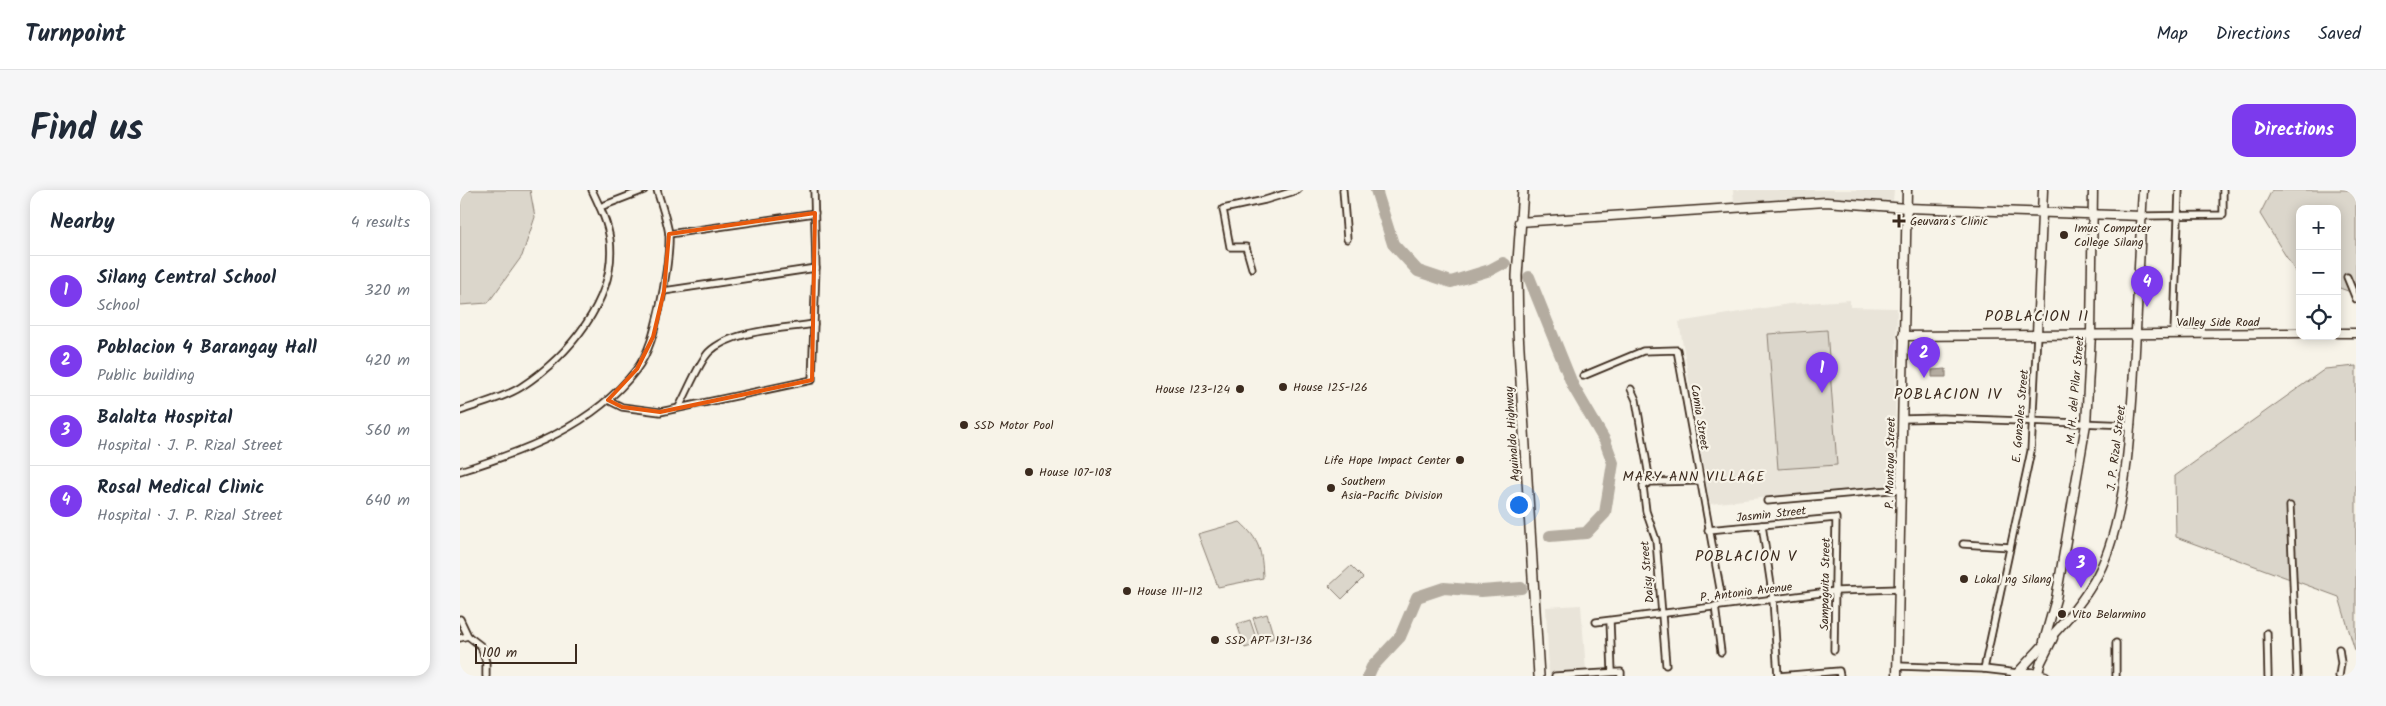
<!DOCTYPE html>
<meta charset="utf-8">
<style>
:root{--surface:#fff;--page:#f6f6f7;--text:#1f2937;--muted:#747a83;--line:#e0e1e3;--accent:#7c3aed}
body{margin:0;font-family:Kalam,sans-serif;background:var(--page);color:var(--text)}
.controls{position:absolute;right:15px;top:15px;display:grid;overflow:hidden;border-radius:10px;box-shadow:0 2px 12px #0003}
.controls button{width:45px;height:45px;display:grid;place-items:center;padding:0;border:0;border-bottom:1px solid var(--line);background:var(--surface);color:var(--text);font:25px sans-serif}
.scale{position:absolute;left:15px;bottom:12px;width:102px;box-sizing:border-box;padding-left:5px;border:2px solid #3b2a1e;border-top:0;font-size:14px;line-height:18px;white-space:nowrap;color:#3b2a1e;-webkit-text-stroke:4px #f7f3e8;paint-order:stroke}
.you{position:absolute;left:1058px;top:314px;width:18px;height:18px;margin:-12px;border:4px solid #fff;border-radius:50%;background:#1a73e8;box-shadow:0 0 0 8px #1a73e833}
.badge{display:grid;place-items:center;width:32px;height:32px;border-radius:50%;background:var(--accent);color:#fff;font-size:16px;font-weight:700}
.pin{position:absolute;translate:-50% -41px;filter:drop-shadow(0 1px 2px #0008)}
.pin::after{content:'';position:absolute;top:26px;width:18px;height:15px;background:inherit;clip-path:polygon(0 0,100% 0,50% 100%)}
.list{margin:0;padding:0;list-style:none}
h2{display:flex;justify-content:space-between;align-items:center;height:65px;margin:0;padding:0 20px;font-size:21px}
h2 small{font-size:16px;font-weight:400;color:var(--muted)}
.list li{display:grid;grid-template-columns:32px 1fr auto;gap:15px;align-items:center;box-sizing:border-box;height:70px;padding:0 20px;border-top:1px solid var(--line)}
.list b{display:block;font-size:19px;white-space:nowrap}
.list p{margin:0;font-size:16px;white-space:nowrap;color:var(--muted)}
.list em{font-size:16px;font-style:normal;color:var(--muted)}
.icon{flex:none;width:28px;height:28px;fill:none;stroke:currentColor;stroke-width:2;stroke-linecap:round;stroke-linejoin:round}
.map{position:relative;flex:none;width:1896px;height:486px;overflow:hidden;border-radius:15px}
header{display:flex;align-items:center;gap:30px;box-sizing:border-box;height:70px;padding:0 25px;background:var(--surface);border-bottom:1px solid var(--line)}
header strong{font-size:24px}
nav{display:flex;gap:28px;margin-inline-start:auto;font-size:18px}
.intro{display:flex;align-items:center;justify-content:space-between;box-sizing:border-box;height:120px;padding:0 30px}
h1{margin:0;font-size:35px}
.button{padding:12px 22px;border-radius:15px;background:var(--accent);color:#fff;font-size:18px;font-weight:700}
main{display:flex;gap:30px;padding:0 30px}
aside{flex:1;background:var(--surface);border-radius:15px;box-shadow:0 2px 12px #0003}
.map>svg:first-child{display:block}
.built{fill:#e9e4d9}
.green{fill:#dbd6cb;stroke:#8b8074}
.water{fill:#b4aca0;stroke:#84786c}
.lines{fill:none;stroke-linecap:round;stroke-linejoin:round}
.river{stroke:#b4aca0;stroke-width:12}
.street-casing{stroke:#3b2a1e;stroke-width:9}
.secondary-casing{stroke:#3b2a1e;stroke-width:11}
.primary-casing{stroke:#3b2a1e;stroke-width:12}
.street{stroke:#f7f3e8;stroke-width:5.5}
.secondary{stroke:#f7f3e8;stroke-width:8}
.primary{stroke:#f7f3e8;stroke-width:9}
.marked{fill:none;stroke:#e8590c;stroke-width:4;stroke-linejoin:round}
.poi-dot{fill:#3b2a1e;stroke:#f7f3e8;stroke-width:2}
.labels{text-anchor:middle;stroke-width:4.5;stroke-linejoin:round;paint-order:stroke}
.poi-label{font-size:12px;fill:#3b2a1e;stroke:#f7f3e8;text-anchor:start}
.street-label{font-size:12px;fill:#3b2a1e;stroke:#f7f3e8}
.neighbourhood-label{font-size:14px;letter-spacing:1px;fill:#3b2a1e;stroke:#f7f3e8}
.quarter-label{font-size:15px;letter-spacing:1px;fill:#3b2a1e;stroke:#f7f3e8}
</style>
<header>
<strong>Turnpoint</strong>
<nav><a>Map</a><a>Directions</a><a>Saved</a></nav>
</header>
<div class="intro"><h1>Find us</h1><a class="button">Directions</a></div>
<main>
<aside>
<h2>Nearby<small>4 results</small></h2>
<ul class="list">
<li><span class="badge">1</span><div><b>Silang Central School</b><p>School</p></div><em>320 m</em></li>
<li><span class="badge">2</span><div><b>Poblacion 4 Barangay Hall</b><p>Public building</p></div><em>420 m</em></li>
<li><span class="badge">3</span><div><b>Balalta Hospital</b><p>Hospital · J. P. Rizal Street</p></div><em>560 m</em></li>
<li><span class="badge">4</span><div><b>Rosal Medical Clinic</b><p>Hospital · J. P. Rizal Street</p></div><em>640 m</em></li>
</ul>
</aside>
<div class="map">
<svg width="1896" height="486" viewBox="0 0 1896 486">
<rect width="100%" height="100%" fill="#f7f3e8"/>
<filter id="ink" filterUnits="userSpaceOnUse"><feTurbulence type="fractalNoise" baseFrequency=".02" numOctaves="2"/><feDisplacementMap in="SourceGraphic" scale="10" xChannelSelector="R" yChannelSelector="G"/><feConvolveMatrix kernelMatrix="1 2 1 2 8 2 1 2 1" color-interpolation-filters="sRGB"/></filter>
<g filter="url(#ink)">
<!-- built -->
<g class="built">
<path d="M 1273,0 L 1434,0 L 1433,11 L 1359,7 L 1274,12 Z"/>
<path d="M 1390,110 L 1390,117 L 1437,118 L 1434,298 L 1317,306 L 1250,314 L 1219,132 L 1329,114 Z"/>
<path d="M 1121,415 L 1126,481 L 1089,484 L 1086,417 Z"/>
</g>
<!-- green -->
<g class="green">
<path d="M 0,0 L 70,0 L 75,27 L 62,66 L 28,113 L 0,115 Z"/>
<path d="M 1812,0 L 1896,0 L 1896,104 L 1877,97 L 1877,19 L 1840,19 L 1840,83 L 1835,81 L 1800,24 Z"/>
<path d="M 1367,140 L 1377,275 L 1318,279 L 1308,144 Z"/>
<path d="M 1896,176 L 1896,464 L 1879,407 L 1716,347 L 1715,286 L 1865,179 Z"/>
<path d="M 780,332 C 800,350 802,362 803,388 L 758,397 L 738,344 Z"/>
<path d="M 891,376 L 903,388 L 882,409 L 869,396 Z"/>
<path d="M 807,424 L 814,448 L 801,452 L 793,428 Z"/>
<path d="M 790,430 L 798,454 L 785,458 L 777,434 Z"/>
</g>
<!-- water -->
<path class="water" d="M 1486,179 L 1486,187 L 1472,187 L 1472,180 Z"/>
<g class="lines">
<!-- river -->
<g class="river">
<path d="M 916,0 L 933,54 L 958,81 L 991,92 L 1030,80 L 1043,73 L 1045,74"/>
<path d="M 1069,87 L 1113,196 L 1145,251 L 1153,273 L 1145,323 L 1126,343 L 1090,346"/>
<path d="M 908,486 L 912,477 L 940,447 L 957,407 L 984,398 L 1021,401 L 1061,398"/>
</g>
<!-- street casing -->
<g class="street-casing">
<g id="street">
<path d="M 883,0 L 887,49"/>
<path d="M 140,17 L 184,0"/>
<path d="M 1682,26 L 1763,25 L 1763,0"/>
<path d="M 209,44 L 355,23"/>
<path d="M 792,78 L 786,57 L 770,57 L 763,19 L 805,10 L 838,0"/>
<path d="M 1887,87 L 1896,109"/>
<path d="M 204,101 L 356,78"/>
<path d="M 1714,143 L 1719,0"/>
<path d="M 1123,186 L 1183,161 L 1217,160 L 1263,415"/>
<path d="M 1171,199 L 1176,210 L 1190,292"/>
<path d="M 148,210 L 162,217 L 200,222 L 352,190 L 356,78 L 354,0"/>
<path d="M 219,217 C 227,203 239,172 249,162 C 272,140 323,139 354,134"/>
<path d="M 0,221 C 19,214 44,208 61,197 C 107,167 157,110 150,50 C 148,33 139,15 132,0"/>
<path d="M 1443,229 L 1482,228 L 1671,235"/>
<path d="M 0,281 C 65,261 133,236 176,180 C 190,162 195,138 200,116 C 204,98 210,63 209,44 C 207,30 201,14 197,0"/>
<path d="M 1307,311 L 1441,299"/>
<path d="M 1830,316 L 1837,486"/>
<path d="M 1302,335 L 1313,409 L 1318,486"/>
<path d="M 1248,340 L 1376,328 L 1374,460"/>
<path d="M 1503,354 L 1550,357"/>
<path d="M 1255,416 L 1261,462"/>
<path d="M 0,429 L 8,446 L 21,456 L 26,472 L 26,486"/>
<path d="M 1150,431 L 1152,482"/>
<path d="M 1136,432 L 1376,401 L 1439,399"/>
<path d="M 1807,443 L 1808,486"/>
<path d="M 0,448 L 8,446"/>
<path d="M 1656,453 L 1656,486"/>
<path d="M 1879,459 L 1881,473 L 1879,486"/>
<path d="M 1206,475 L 1196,350 L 1186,321 L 1183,296 L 1190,292 L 1239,291"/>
<path d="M 1437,476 L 1524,479 L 1558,483"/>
<path d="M 1524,479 L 1571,261 L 1577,144"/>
<path d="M 1095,486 L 1161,482 L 1161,486"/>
<path d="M 1319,486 L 1379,481 L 1380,486"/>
</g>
</g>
<!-- secondary casing -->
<g class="secondary-casing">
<g id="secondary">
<path d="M 1059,32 L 1366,12 L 1447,18 L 1682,26"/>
<path d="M 1877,143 L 1896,143"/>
<path d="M 1577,144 L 1583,0"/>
<path d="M 1443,146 L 1840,143"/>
<path d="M 1584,451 L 1596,409 L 1626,234 L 1631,144 L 1633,0"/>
<path d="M 1558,483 L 1572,483 L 1585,486"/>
<path d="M 1437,486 L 1447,0"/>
<path d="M 1555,486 C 1581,456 1613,427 1633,393 C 1664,343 1669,255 1673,197 C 1677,131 1679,66 1683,0"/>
<path d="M 1577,486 L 1581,472 L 1593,448"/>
</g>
</g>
<!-- primary casing -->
<g class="primary-casing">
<path id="primary" d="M 1063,0 L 1057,86 L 1058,142 L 1079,486"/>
</g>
<!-- street -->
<use href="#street" class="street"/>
<!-- secondary -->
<use href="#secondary" class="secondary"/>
<!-- primary -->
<use href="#primary" class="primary"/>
</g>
</g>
<!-- marked area -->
<path class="marked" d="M 355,23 L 352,190 L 200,222 L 162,217 L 148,210 L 177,179 L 193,147 L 204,101 L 209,44 Z"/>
<!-- markers -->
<g class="poi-dot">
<path d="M1436.5 23.5h5v5h5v5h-5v5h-5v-5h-5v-5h5z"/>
<circle cx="1604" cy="45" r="5"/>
<circle cx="823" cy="197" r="5"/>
<circle cx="780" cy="199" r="5"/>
<circle cx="504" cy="235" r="5"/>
<circle cx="1000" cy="270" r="5"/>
<circle cx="569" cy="282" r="5"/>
<circle cx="871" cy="298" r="5"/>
<circle cx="1504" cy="389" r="5"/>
<circle cx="667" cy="401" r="5"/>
<circle cx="1602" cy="424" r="5"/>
<circle cx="755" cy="450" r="5"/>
</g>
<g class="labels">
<!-- poi labels -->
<g class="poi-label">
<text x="1450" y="35">Geuvara's Clinic</text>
<text x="1614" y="42">Imus Computer<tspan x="1614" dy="14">College Silang</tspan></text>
<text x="833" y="201">House 125-126</text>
<text x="770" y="203" text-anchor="end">House 123-124</text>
<text x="514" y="239">SSD Motor Pool</text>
<text x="990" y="274" text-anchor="end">Life Hope Impact Center</text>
<text x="579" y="286">House 107-108</text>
<text x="881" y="295">Southern<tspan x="881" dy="14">Asia-Pacific Division</tspan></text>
<text x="1514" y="393">Lokal ng Silang</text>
<text x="677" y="405">House 111-112</text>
<text x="1612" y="428">Vito Belarmino</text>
<text x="765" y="454">SSD APT 131-136</text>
</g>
<!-- street labels -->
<g class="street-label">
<text x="1758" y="136">Valley Side Road</text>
<text transform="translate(1615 200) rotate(-85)" y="4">M. H. del Pilar Street</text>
<text transform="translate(1560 226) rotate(-85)" y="4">E. Gonzales Street</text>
<text transform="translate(1240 227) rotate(81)" y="4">Camia Street</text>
<text transform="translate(1052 244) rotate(-94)" y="4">Aguinaldo Highway</text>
<text transform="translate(1656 258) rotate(-83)" y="4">J. P. Rizal Street</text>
<text transform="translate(1430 273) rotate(-89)" y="4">P. Montoya Street</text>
<text transform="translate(1311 324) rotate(-6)" y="4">Jasmin Street</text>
<text transform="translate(1187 382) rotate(-95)" y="4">Daisy Street</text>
<text transform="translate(1365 394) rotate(-89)" y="4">Sampaguita Street</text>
<text transform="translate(1286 402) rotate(-7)" y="4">P. Antonio Avenue</text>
</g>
<!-- neighbourhood labels -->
<g class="neighbourhood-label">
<text x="1234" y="291">MARY ANN VILLAGE</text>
</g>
<!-- quarter labels -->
<g class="quarter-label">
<text x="1577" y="131">POBLACION II</text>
<text x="1488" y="209">POBLACION IV</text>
<text x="1286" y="371">POBLACION V</text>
</g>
</g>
</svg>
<div class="controls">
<button>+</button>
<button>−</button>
<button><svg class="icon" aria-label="locate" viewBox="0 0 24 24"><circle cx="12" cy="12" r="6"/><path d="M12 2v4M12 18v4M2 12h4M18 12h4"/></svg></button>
</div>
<div class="scale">100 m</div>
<div class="you"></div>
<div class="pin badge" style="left:1362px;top:203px">1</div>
<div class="pin badge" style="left:1464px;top:188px">2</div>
<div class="pin badge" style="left:1621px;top:398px">3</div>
<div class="pin badge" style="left:1687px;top:117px">4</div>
</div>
</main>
